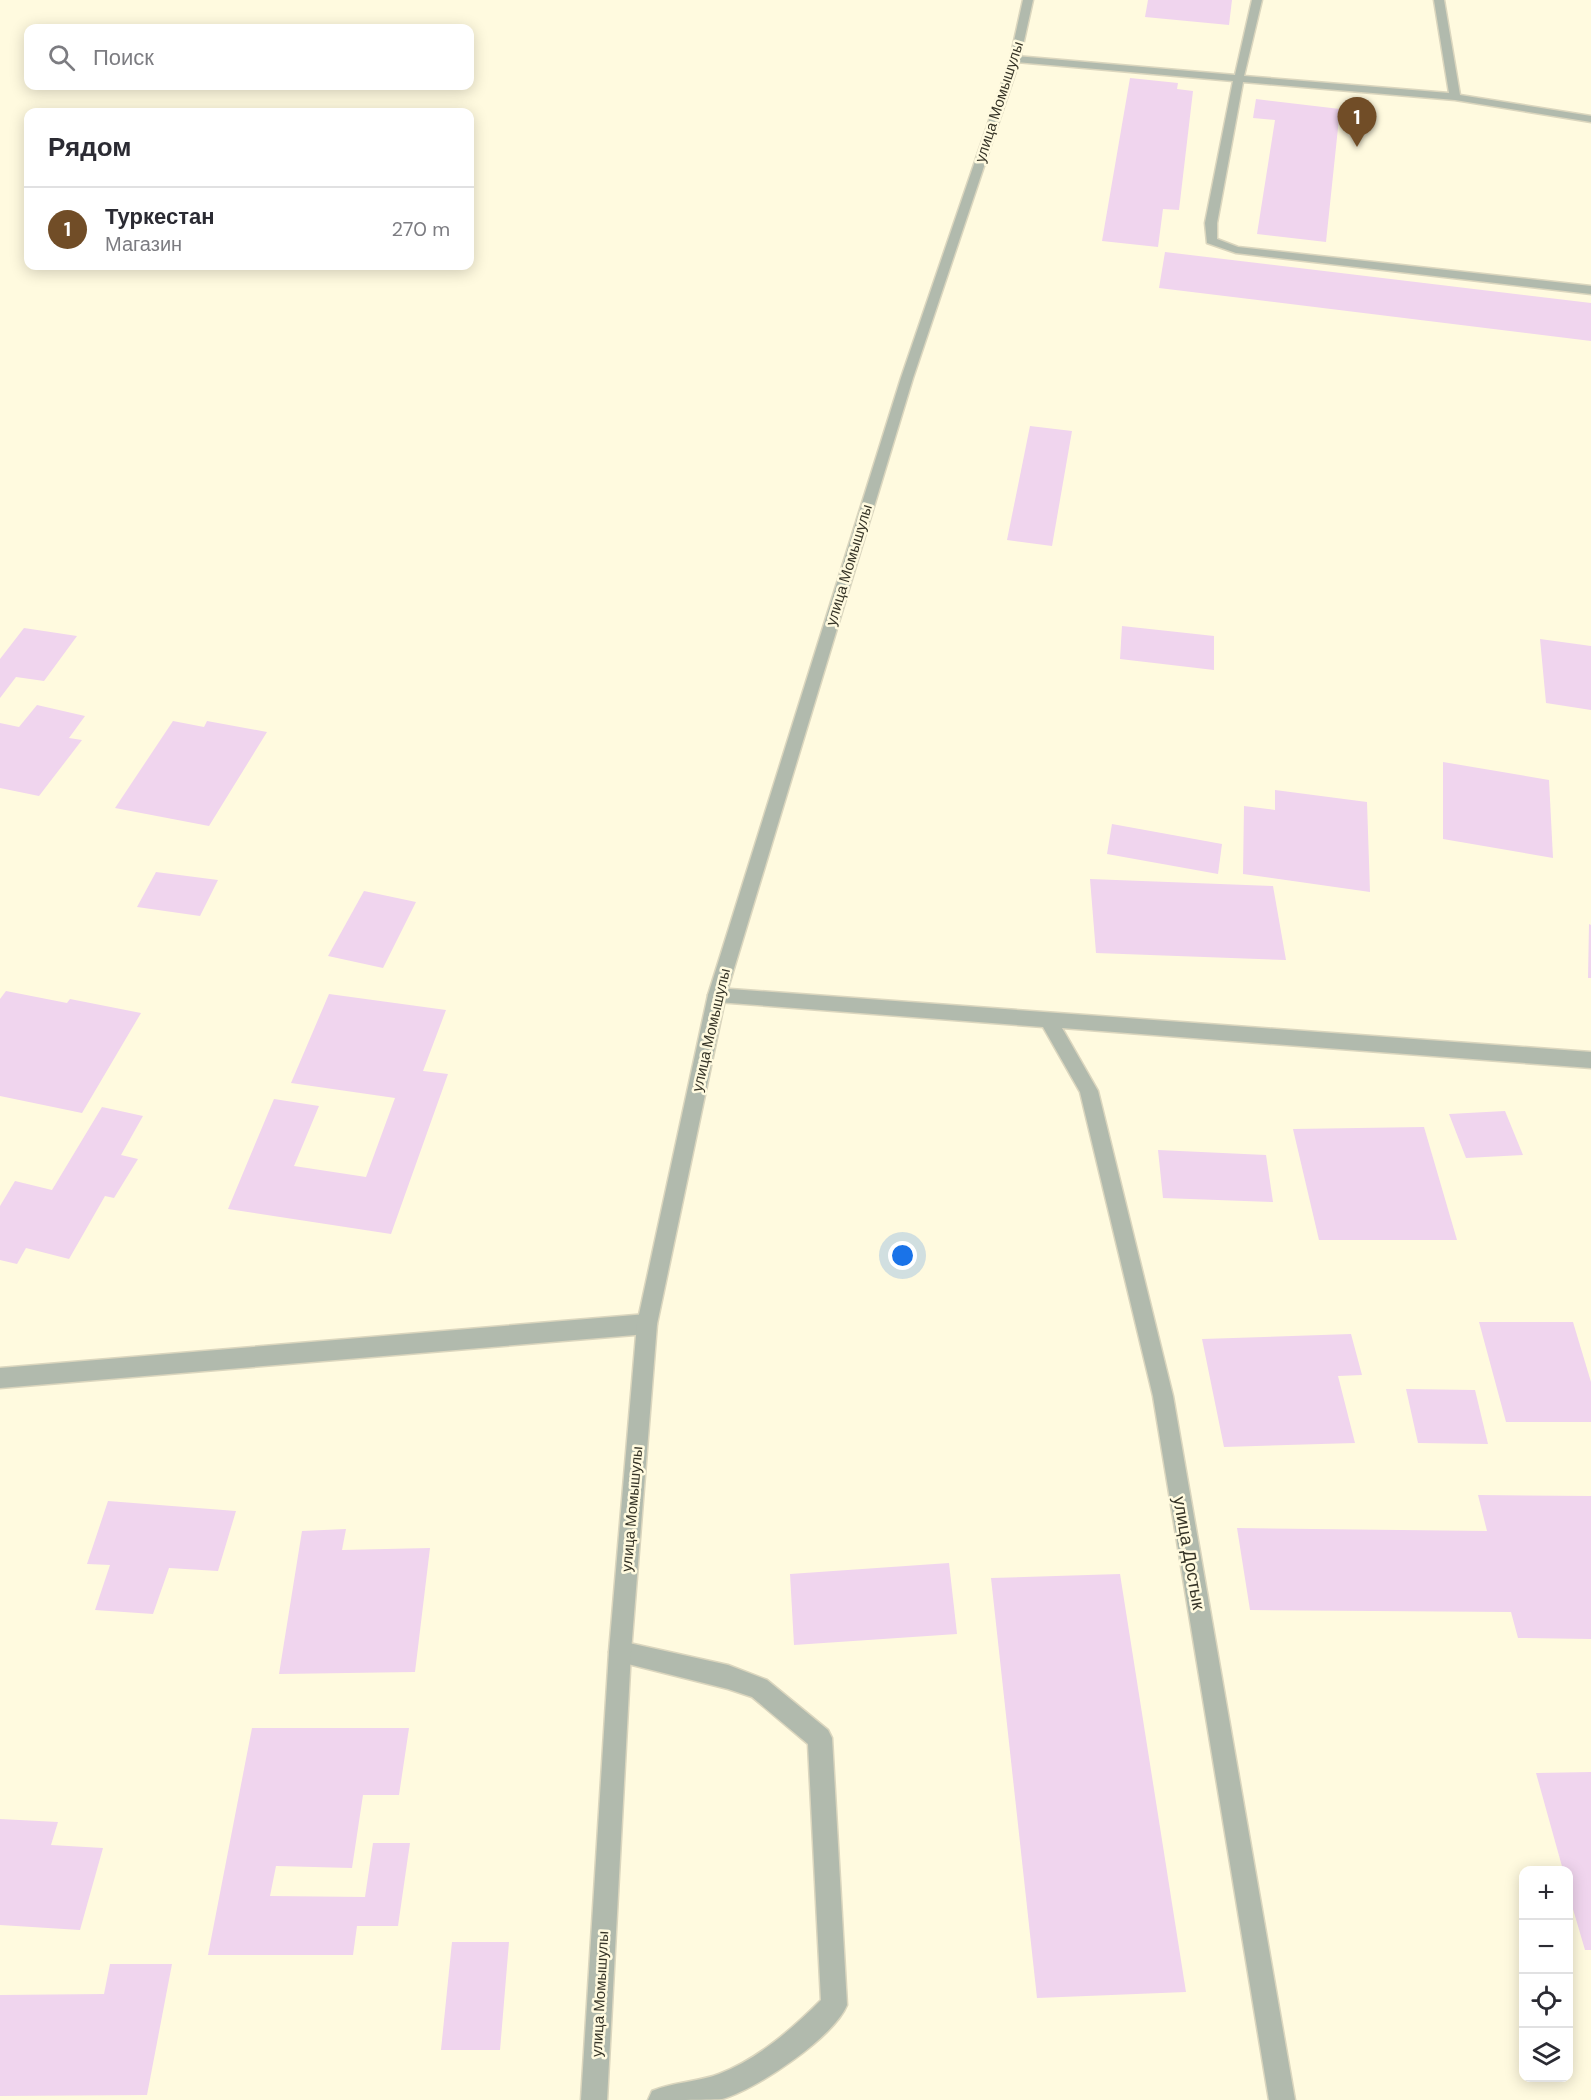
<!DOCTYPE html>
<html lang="ru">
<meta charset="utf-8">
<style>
:root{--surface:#fff;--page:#f7f7f7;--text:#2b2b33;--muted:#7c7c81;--line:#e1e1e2;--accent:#714d27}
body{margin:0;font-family:"DM Sans",sans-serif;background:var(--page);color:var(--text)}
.controls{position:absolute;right:18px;bottom:18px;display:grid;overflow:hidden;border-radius:12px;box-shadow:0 3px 15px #0003}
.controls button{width:54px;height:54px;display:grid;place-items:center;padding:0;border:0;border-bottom:2px solid var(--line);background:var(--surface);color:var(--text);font:30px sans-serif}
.you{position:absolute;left:903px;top:1256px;width:21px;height:21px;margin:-15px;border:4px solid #fff;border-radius:50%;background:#1a73e8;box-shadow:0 0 0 9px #1a73e833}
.badge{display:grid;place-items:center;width:39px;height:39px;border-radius:50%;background:var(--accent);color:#fff;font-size:20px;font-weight:700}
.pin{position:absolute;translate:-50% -50px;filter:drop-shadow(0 2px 3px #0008)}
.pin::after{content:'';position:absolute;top:32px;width:21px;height:18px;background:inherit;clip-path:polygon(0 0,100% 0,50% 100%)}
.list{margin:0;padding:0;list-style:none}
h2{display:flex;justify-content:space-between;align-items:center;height:78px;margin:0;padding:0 24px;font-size:26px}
h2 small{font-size:20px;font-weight:400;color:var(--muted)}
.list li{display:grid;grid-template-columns:39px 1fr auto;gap:18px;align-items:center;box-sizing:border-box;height:84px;padding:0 24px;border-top:2px solid var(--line)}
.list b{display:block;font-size:22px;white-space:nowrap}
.list p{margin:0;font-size:20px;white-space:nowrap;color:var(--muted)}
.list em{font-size:20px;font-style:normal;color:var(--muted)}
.icon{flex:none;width:33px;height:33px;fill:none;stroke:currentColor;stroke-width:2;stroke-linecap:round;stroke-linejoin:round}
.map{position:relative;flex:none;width:1591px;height:2100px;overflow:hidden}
.search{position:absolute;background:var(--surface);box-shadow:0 3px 15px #0003;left:24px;top:24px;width:450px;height:66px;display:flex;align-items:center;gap:15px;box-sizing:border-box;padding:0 21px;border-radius:12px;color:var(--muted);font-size:22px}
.panel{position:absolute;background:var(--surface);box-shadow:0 3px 15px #0003;left:24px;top:108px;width:450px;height:162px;border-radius:12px}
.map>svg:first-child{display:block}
.building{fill:#f0d5ee}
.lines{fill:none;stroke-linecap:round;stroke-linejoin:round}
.service-casing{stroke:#dbd6be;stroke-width:3}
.minor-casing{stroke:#dbd6be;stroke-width:3}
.tertiary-casing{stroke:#dbd6be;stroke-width:3}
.service{fill:#b1baad;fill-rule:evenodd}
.minor{fill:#b1baad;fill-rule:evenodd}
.tertiary{fill:#b1baad;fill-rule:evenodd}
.labels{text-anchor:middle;stroke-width:5;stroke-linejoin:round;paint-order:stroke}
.street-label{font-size:15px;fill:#363427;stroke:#fffadf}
.near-street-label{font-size:18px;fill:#363427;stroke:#fffadf}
</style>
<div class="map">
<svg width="1591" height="2100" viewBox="0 0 1591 2100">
<rect width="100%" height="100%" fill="#fffadf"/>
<!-- building -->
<g class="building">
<path d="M 1148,0 L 1232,0 L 1229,25 L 1145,17 Z"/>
<path d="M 1130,78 L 1178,83 L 1177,89 L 1193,91 L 1179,210 L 1163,209 L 1158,247 L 1102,241 Z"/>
<path d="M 1256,99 L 1340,109 L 1326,242 L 1257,234 L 1275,120 L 1253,118 Z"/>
<path d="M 1165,252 L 1591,303 L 1591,341 L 1159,288 Z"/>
<path d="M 1030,426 L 1072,431 L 1052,546 L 1007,540 Z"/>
<path d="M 1122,626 L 1214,636 L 1214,670 L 1120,659 Z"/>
<path d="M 24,628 L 77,636 L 44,681 L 16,677 L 0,698 L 0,659 Z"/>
<path d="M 1540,639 L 1591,646 L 1591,710 L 1546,703 Z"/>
<path d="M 37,705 L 85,716 L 69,738 L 82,740 L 39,796 L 0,788 L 0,723 L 19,727 Z"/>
<path d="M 173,721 L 204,727 L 207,721 L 267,732 L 209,826 L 115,808 Z"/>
<path d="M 1443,762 L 1549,780 L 1553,858 L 1443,839 Z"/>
<path d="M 1275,790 L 1367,802 L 1370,892 L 1243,874 L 1244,806 L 1275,810 Z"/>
<path d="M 1112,824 L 1222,844 L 1218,874 L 1107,854 Z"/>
<path d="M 156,872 L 218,880 L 200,916 L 137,907 Z"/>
<path d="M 1090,879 L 1273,886 L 1286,960 L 1096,953 Z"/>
<path d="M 364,891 L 416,902 L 383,968 L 328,956 Z"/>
<path d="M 1589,924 L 1591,925 L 1591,978 L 1588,978 Z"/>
<path d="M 6,991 L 67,1003 L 70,999 L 141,1013 L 82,1113 L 0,1096 L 0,999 Z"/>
<path d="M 329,994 L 446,1010 L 423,1071 L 448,1074 L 391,1234 L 228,1209 L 274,1099 L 319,1106 L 294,1166 L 366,1177 L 395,1098 L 291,1083 Z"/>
<path d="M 102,1107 L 143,1116 L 121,1155 L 138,1159 L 114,1198 L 105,1196 L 69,1259 L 26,1248 L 17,1264 L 0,1260 L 0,1206 L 15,1181 L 52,1190 Z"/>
<path d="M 1505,1111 L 1523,1155 L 1466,1158 L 1449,1114 Z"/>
<path d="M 1424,1127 L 1457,1240 L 1319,1240 L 1293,1129 Z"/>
<path d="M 1158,1150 L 1266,1155 L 1273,1202 L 1163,1198 Z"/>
<path d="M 1479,1322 L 1573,1322 L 1591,1382 L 1591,1422 L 1506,1422 Z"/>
<path d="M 1351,1334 L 1362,1375 L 1338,1376 L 1355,1443 L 1224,1447 L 1202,1339 Z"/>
<path d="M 1406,1389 L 1475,1390 L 1488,1444 L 1418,1443 Z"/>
<path d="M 1478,1495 L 1591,1496 L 1591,1639 L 1518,1638 L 1511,1612 L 1250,1610 L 1237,1528 L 1487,1531 Z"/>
<path d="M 108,1501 L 236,1511 L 218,1571 L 169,1568 L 153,1614 L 95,1610 L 110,1565 L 87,1564 Z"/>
<path d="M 346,1529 L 342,1550 L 430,1548 L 415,1672 L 279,1674 L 302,1531 Z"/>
<path d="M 949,1563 L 957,1634 L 794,1645 L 790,1574 Z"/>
<path d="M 1120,1574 L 1186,1992 L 1037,1998 L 991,1578 Z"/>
<path d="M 252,1728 L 409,1728 L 399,1795 L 363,1795 L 352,1868 L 276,1866 L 270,1896 L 365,1897 L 373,1843 L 410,1843 L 398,1926 L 357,1926 L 353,1955 L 208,1955 Z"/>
<path d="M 1591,1772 L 1591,1950 L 1585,1950 L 1568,1892 L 1568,1870 L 1563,1870 L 1536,1773 Z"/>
<path d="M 0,1819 L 58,1822 L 51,1845 L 103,1848 L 80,1930 L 0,1925 Z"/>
<path d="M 452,1942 L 509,1942 L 500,2050 L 441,2050 Z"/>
<path d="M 110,1964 L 172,1964 L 147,2095 L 0,2096 L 0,1995 L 104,1994 Z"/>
</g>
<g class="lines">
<!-- service casing -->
<g class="service-casing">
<g id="service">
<path d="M 1252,0 L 1262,0 L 1244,76 L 1449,93 L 1434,0 L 1444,0 L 1460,95 L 1591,116 L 1591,122 L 1455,100 L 1243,82 L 1217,223 L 1217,239 L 1238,247 L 1591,286 L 1591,294 L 1236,253 L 1207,243 L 1205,223 L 1233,81 L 1015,62 L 1010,59 L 1015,56 L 1235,75 Z"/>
<path d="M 620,1641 L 728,1665 L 767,1680 L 828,1730 L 832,1738 L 847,2005 C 834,2037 756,2090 722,2099 C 705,2100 667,2100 648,2100 L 652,2091 C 673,2082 698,2082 719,2074 C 758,2059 792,2029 821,2000 L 808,1744 L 752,1697 L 728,1689 L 612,1660 L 609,1652 L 612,1644 Z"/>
</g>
</g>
<!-- minor casing -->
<g class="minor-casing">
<g id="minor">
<path d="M 717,988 L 1591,1052 L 1591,1068 L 1062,1028 L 1098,1091 L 1173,1396 L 1295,2100 L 1269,2100 L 1153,1396 L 1080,1092 L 1043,1027 L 717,1002 L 711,1000 L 708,995 L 711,990 Z"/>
<path d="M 647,1314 L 654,1317 L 657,1324 L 654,1331 L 647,1334 L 0,1388 L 0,1368 Z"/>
</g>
</g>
<!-- tertiary casing -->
<g class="tertiary-casing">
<path id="tertiary" d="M 1023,0 L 1033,0 L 1020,59 L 913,378 L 726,995 L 657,1324 L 631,1652 L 607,2100 L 581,2100 L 609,1652 L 637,1324 L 708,995 L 901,378 L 1010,59 Z"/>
</g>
<!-- service -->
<use href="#service" class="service"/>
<!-- minor -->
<use href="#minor" class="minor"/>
<!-- tertiary -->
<use href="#tertiary" class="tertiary"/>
</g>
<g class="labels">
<!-- street labels -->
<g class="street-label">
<text transform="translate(999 102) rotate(-72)" y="5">улица Момышулы</text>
<text transform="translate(849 565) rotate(-73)" y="5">улица Момышулы</text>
<text transform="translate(711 1030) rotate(-77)" y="5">улица Момышулы</text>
<text transform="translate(632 1509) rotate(-85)" y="5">улица Момышулы</text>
<text transform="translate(600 1994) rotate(-87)" y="5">улица Момышулы</text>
</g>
<!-- near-street labels -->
<g class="near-street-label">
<text transform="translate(1189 1553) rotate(80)" y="6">улица Достык</text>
</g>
</g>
</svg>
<div class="controls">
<button>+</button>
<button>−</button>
<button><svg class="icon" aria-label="locate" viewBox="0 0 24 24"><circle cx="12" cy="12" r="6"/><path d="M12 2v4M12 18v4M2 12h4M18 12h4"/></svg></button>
<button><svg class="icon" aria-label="layers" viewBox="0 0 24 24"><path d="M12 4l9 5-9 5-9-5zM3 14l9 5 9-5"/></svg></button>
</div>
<div class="you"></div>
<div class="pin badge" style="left:1357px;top:147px">1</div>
<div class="search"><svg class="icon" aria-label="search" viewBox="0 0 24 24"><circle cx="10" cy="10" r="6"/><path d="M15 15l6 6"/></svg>Поиск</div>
<section class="panel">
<h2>Рядом<small></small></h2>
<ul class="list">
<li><span class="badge">1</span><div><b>Туркестан</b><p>Магазин</p></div><em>270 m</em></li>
</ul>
</section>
</div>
